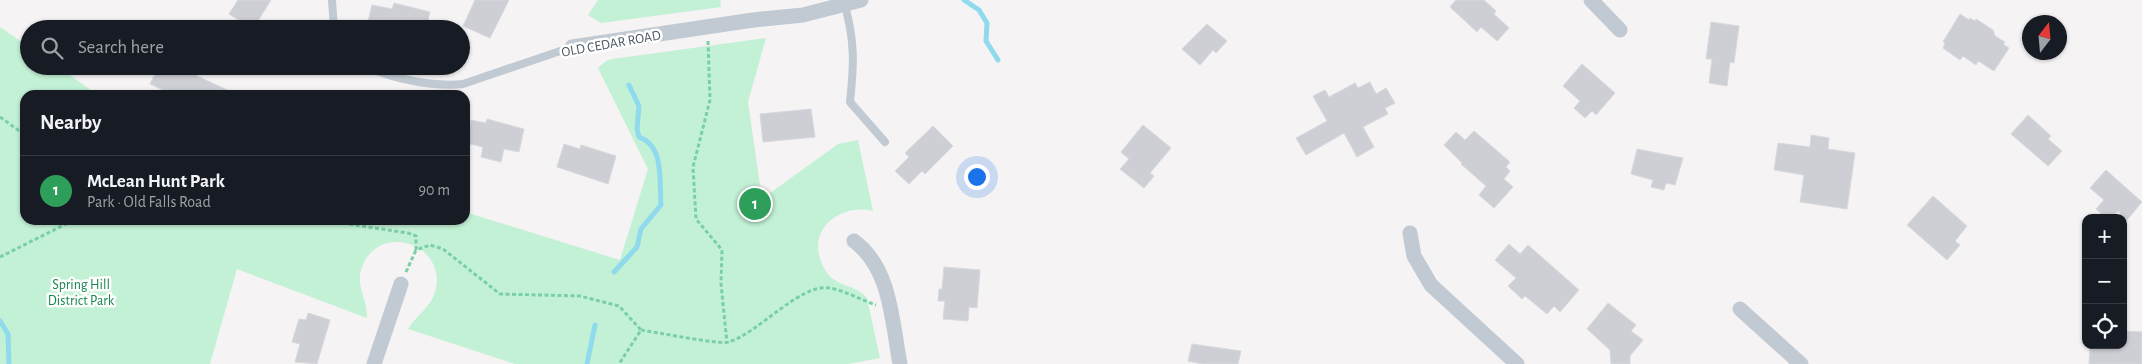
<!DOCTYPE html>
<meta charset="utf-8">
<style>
:root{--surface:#171b24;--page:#20242c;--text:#f1f3f6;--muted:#9ea1a6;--line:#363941;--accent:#7c3aed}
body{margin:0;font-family:"Alegreya Sans",sans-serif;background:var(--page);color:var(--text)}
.controls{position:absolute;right:15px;bottom:15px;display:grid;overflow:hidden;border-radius:10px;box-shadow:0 1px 4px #0004}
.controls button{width:45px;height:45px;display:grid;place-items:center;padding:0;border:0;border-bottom:1px solid var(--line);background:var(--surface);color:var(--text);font:25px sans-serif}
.compass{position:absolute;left:2022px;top:15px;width:45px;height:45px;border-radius:50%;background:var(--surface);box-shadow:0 1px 4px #0004;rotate:16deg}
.you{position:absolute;left:976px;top:176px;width:18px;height:18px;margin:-12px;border:4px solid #fff;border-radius:50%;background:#1a73e8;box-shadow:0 0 0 8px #1a73e833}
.badge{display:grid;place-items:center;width:32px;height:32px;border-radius:50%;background:var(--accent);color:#fff;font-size:16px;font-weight:700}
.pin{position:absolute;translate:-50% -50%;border:2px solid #fff;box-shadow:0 1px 5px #0006}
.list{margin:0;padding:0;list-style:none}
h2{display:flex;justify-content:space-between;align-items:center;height:65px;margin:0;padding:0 20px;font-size:21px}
h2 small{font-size:16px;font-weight:400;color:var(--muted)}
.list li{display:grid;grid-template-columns:32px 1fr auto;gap:15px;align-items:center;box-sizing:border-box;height:70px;padding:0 20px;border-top:1px solid var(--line)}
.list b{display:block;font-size:19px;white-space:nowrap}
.list p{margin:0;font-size:16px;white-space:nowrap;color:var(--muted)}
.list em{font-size:16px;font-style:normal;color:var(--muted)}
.icon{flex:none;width:28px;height:28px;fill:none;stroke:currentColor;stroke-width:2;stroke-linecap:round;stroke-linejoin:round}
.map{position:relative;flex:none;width:2142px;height:364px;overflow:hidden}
.search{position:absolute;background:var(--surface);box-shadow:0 1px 4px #0004;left:20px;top:20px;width:450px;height:55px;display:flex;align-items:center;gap:12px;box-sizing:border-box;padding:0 18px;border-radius:28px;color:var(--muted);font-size:19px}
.panel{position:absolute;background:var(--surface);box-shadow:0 1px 4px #0004;left:20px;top:90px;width:450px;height:135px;border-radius:15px}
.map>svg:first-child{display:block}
.green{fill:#c3f1d5}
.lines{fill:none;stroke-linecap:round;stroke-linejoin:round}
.stream{stroke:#90daee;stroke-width:5}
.building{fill:#cdcfd5;stroke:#d7d9de}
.path{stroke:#7ad0a6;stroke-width:3;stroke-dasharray:4 2.5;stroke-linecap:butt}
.service{stroke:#c1cad2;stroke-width:8}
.minor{stroke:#c1cad2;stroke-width:15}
.labels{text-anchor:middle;stroke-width:5;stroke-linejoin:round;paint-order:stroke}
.street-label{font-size:14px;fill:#4a5661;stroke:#fff}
.park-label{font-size:14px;fill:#17864f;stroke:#fff}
</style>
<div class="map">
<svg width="2142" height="364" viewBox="0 0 2142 364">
<rect width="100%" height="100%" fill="#f5f3f3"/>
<!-- green -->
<g class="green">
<path d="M 598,0 L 720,0 L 721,7 L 601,23 L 588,15 Z"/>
<path d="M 0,27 L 29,47 L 29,66 L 57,66 L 98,95 L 25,95 L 25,220 L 465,220 L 465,212 L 620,260 L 648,169 L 598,68 L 606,61 L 612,59 L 766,38 L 748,102 L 762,199 L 838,144 L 858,140 L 873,211 C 841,203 806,229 822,264 C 833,290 855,282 867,298 L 880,358 L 848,364 L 515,364 L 408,329 C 416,316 430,308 435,292 C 449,243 376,220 361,270 C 356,287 368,301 367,318 L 237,269 L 210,364 L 0,364 Z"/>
</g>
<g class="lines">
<!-- stream -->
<g class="stream">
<path d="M 964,0 L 979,10 L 987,23 L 986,41 L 998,60"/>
<path d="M 614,272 L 637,247 L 641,229 L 661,205 C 659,182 665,146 639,137 L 637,129 L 639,106 L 629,85"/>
<path d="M 0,321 L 8,334 L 9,364"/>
<path d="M 587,364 L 595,325"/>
</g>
</g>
<!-- building -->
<g class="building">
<path d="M 238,0 L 271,0 L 253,29 L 229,14 Z"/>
<path d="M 475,0 L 509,0 L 490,38 L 463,26 Z"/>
<path d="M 1456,0 L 1484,0 L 1496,11 L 1494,14 L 1509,28 L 1497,41 L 1481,27 L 1477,32 L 1450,7 Z"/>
<path d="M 394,3 L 430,12 L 426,29 L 397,29 L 368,22 L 372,5 L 392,9 Z"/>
<path d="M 1960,14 L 1969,20 L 1970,18 L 1975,21 L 1976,19 L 1993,30 L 1995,36 L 2005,42 L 2003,44 L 2009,48 L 1994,71 L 1978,61 L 1976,65 L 1963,56 L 1960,60 L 1943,48 L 1945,43 L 1943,42 Z"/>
<path d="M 1711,22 L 1739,26 L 1734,63 L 1730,62 L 1727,86 L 1709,83 L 1712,59 L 1706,59 Z"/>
<path d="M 1207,24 L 1227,41 L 1216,53 L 1213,50 L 1200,65 L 1182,49 Z"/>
<path d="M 1582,64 L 1615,93 L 1596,115 L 1592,111 L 1585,118 L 1574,108 L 1580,101 L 1563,86 Z"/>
<path d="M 159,66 L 185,66 L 198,73 L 197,76 L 238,95 L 174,95 L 150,84 Z"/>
<path d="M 1370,82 L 1376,94 L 1386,88 L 1395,103 L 1385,108 L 1388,114 L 1363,127 L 1374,147 L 1357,157 L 1344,133 L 1306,155 L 1296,138 L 1327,121 L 1313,96 L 1325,90 L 1329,97 L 1355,83 L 1358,88 Z"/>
<path d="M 811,109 L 815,137 L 763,142 L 760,114 Z"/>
<path d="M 2028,115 L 2051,136 L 2048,139 L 2062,151 L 2048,166 L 2011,134 Z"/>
<path d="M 487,119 L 524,129 L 519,152 L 504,149 L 501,162 L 481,157 L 483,147 L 466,143 L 471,120 L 486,123 Z"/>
<path d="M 1143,125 L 1171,148 L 1150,173 L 1154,176 L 1144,188 L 1120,169 L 1129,159 L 1121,152 Z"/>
<path d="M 933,126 L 953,146 L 925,174 L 922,171 L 909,184 L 895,171 L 909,157 L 905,153 Z"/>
<path d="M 1474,131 L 1510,162 L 1506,167 L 1510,171 L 1504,179 L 1513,187 L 1494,208 L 1479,195 L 1486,186 L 1461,164 L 1462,163 L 1444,145 L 1456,132 L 1465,140 Z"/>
<path d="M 1811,135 L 1829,138 L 1828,149 L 1855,153 L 1847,209 L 1800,202 L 1804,175 L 1774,170 L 1778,143 L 1810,147 Z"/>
<path d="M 564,144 L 580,149 L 581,145 L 616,156 L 608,184 L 557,167 Z"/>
<path d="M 1637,149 L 1683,158 L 1675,185 L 1666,183 L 1664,190 L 1651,187 L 1653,180 L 1631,174 Z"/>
<path d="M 2106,170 L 2142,202 L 2127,220 L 2118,211 L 2111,218 L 2106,218 L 2096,209 L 2104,200 L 2090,188 Z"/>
<path d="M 1933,196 L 1967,226 L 1955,241 L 1960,245 L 1947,260 L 1907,225 Z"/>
<path d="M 1509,244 L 1520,254 L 1528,245 L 1579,290 L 1560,312 L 1554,306 L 1547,314 L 1525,296 L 1522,299 L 1508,286 L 1516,278 L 1495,260 Z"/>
<path d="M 944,267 L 980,270 L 977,308 L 969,307 L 968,321 L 943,319 L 945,301 L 938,301 L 939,289 L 942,289 Z"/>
<path d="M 1608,303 L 1636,325 L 1631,331 L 1643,340 L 1630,356 L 1630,364 L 1611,364 L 1610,350 L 1587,329 Z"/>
<path d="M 308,313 L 330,320 L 317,364 L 295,362 L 300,344 L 292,342 L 299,319 L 306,320 Z"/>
<path d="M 2123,331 L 2142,332 L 2142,364 L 2089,364 L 2090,345 L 2123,345 Z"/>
<path d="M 1192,344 L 1241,351 L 1238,364 L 1202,364 L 1188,361 Z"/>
</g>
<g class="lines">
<!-- path -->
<g class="path">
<path d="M 708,41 L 710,100 L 693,167 L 696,219 L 722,250 L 721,284 L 727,343"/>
<path d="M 0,117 L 25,135"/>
<path d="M 337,220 L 348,224 L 408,233 L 416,236 L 416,250 L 430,245 L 443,249 L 500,294 L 580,296 L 619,306 L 641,330 L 619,364"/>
<path d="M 0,257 L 66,224 L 70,220"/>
<path d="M 406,272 L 416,250"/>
<path d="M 641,330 C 655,332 720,345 729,342 C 758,333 801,283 829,288 C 844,290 861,300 876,305"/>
</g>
<!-- service -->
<g class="service">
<path d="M 332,0 L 334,29"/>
<path d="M 845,6 C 855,42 854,64 850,102 L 885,142"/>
<path d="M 365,66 C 394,79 432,87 463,84 L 572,47"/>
</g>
<!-- minor -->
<g class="minor">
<path d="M 1591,0 L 1620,30"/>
<path d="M 572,47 L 753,20 L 803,15 L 861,0"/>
<path d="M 1410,233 L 1414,256 L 1431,285 L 1517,364"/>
<path d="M 854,241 C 891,268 892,322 900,364"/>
<path d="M 1740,309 L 1801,364"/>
<path d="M 374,364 L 401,284"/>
</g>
</g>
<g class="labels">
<!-- street labels -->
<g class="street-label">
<text transform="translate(611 43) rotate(-10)" y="5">OLD CEDAR ROAD</text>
</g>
<!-- park labels -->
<g class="park-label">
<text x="81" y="289">Spring Hill<tspan x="81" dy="16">District Park</tspan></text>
</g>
</g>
</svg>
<div class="controls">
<button>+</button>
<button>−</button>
<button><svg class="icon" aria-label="locate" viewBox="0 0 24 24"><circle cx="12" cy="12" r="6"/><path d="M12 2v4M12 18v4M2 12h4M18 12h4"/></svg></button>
</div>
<svg class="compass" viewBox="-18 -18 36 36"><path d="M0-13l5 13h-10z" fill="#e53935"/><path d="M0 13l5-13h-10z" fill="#9ea1a6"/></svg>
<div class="you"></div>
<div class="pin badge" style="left:755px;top:204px;background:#2e9e5b">1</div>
<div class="search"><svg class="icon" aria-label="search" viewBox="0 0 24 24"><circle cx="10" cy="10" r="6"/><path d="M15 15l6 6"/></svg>Search here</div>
<section class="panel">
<h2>Nearby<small></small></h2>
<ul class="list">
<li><span class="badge" style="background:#2e9e5b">1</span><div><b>McLean Hunt Park</b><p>Park · Old Falls Road</p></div><em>90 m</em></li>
</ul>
</section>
</div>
